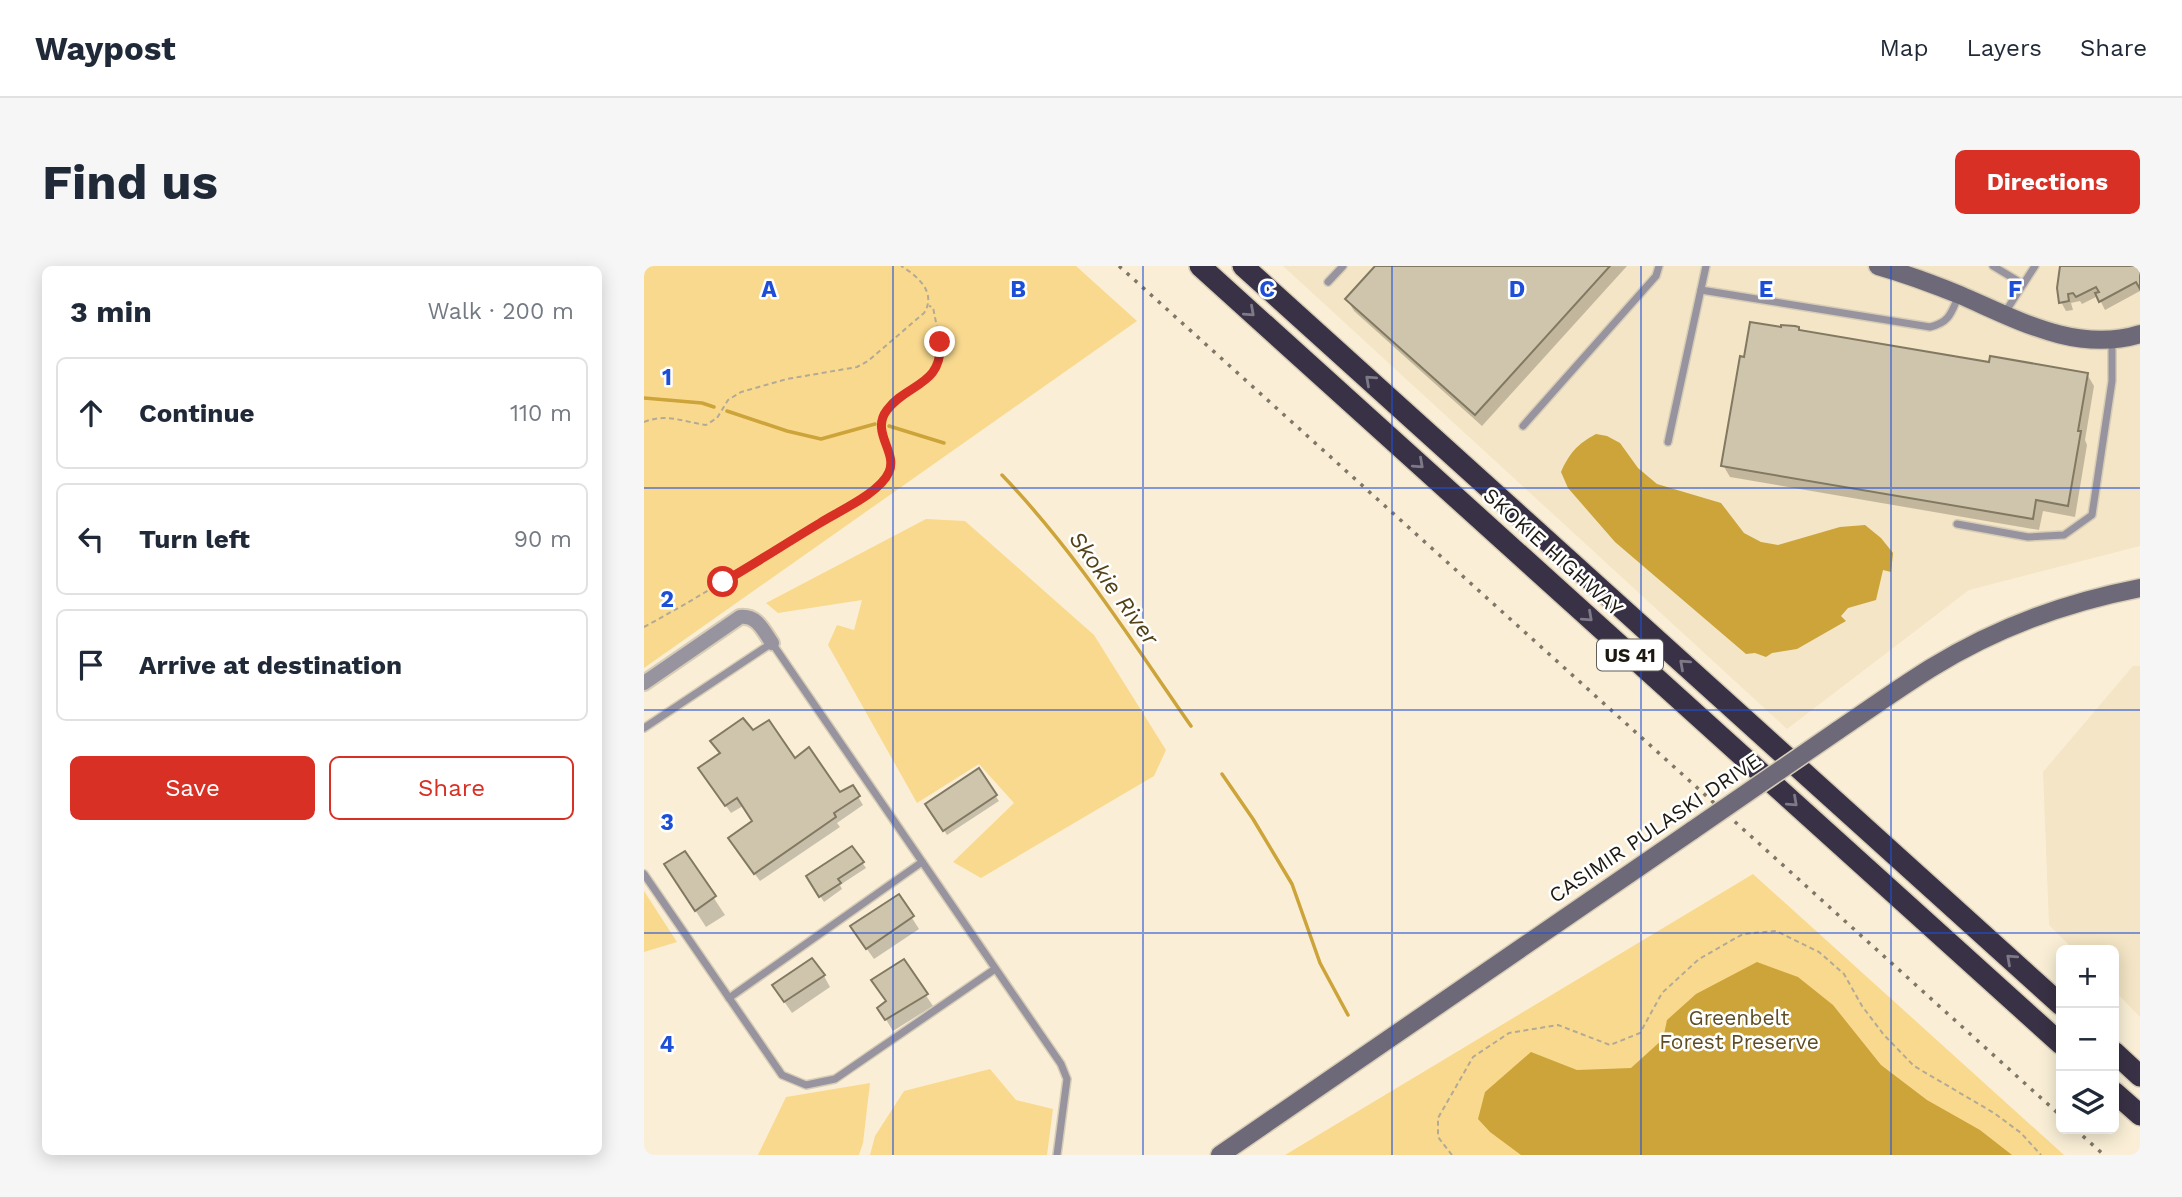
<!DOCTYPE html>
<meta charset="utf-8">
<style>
:root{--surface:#fff;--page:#f6f6f7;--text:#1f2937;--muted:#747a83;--line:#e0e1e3;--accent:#d93025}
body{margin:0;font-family:"Work Sans",sans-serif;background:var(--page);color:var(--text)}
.controls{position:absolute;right:21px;bottom:21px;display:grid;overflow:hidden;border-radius:10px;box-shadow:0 4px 18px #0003}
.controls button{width:63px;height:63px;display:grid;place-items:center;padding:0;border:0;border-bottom:2px solid var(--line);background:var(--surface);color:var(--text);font:35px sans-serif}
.stop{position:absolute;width:21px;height:21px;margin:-16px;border:5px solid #d93025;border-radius:50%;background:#fff}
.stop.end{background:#d93025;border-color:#fff;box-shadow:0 2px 7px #0008}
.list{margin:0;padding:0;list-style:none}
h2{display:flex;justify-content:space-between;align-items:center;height:91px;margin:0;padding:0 28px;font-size:30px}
h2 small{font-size:23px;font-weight:400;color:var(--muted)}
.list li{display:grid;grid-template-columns:46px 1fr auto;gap:21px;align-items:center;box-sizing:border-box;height:112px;margin:0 14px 14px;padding:0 14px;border:2px solid var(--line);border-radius:10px}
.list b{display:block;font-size:26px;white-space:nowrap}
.list em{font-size:23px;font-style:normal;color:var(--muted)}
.actions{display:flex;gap:14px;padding:21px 28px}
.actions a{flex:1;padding:16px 0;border:2px solid var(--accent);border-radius:10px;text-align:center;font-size:24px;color:var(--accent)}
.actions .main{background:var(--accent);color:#fff}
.icon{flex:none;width:38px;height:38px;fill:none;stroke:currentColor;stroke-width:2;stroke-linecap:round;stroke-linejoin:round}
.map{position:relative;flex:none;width:1496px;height:889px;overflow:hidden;border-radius:10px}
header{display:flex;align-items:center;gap:42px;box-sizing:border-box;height:98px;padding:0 35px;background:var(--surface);border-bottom:2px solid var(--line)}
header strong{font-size:33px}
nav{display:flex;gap:38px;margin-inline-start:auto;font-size:24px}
.intro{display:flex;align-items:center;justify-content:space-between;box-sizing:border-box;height:168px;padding:0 42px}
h1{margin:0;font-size:49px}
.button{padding:18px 32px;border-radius:10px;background:var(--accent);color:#fff;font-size:24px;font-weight:700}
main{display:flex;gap:42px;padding:0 42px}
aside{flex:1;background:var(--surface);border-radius:10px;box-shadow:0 4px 18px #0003}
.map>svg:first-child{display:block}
.built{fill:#f3e5c5}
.green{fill:#f9d98e}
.water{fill:#cca43a}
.shadow{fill:#0003}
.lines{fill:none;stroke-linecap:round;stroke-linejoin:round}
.stream{stroke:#cca43a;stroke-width:3.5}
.building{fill:#cfc5ad;stroke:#827962;stroke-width:2}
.lane-casing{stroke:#d7cdb6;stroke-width:10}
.street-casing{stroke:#d7cdb6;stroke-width:18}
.secondary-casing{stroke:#d7cdb6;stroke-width:21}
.highway-casing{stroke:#d7cdb6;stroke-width:24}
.path{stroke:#b2aa96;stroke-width:2;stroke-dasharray:5 3.5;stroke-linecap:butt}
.lane{stroke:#98949f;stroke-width:7}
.street{stroke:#98949f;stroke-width:14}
.secondary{stroke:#6e6978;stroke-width:18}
.highway{stroke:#393145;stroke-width:21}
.rail{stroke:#7f7869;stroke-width:3.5;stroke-dasharray:3.5 7;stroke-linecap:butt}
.secondary-bridge-casing{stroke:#d7cdb6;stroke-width:21;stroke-linecap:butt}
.secondary-bridge{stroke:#6e6978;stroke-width:18}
.oneway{stroke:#7e7986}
.route{stroke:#d93025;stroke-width:9}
.grid{fill:none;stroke:#1d4ed8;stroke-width:2;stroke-opacity:0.55}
.labels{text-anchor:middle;stroke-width:5;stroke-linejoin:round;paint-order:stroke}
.shield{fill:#fff;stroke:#615e58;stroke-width:2}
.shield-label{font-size:19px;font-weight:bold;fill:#1d1911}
.street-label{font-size:21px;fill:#1d1911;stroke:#fff}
.park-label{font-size:21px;fill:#5e4d23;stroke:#fff}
.water-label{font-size:23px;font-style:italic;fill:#534218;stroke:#fff}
.grid-label{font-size:23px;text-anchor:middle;font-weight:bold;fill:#1d4ed8;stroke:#fff;stroke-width:5;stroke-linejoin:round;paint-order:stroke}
</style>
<header>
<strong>Waypost</strong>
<nav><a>Map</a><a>Layers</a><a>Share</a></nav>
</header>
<div class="intro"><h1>Find us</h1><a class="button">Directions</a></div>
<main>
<aside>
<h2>3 min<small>Walk · 200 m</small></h2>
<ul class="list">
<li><svg class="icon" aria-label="ahead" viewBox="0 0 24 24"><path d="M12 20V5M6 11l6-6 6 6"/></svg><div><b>Continue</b></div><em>110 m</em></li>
<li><svg class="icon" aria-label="left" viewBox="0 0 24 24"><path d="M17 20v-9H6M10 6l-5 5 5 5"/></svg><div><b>Turn left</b></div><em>90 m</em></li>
<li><svg class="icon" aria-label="arrive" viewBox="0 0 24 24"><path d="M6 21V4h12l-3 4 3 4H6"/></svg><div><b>Arrive at destination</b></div></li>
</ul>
<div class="actions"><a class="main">Save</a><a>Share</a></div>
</aside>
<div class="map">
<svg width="1496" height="889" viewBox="0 0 1496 889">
<rect width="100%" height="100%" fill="#faefd6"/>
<!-- built -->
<g class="built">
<path d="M 639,0 L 1496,0 L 1496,280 L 1325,324 L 1143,463 Z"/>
<path d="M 1489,400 L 1496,400 L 1496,751 L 1470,724 L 1470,684 L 1430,684 L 1405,659 L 1399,506 Z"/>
</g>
<!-- green -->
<g class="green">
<path d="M 0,0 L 432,0 L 493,55 L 0,402 Z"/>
<path d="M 282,253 L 321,255 L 450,369 L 522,484 L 510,510 L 337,612 L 309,596 L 370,537 L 335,498 L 273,537 L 184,379 L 193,359 L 210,364 L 218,334 L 134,347 L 122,337 Z"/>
<path d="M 1109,608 L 1420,889 L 641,889 Z"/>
<path d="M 0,625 L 33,676 L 0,686 Z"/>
<path d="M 346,803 L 372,834 L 409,843 L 403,889 L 226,889 L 231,870 L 260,825 Z"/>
<path d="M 226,817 L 219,877 L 215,889 L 114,889 L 142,831 Z"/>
</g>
<!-- water -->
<g class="water">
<path d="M 952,168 L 963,170 L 976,177 L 994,202 L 1013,218 L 1077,237 L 1100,267 L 1117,276 L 1134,279 L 1196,261 L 1221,259 L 1237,272 L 1249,287 L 1247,306 L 1239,304 L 1232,334 L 1204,342 L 1197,350 L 1202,355 L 1153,383 L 1128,387 L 1122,391 L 1111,387 L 1102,388 L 971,276 L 924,222 L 917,206 C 925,188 933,178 952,168 Z"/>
<path d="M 1113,696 L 1154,711 L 1189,739 L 1237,799 L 1283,834 L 1336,864 L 1368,889 L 877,889 L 846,866 L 834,853 L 841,826 L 887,786 L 933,804 L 987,802 L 1019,773 L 1023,754 L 1052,728 Z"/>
</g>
<!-- shadow -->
<g class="shadow">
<path d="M 733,0 L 983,0 L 838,160 L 710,45 L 703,33 Z"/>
<path d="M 1417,0 L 1496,0 L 1496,25 L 1461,44 L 1454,30 L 1438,38 L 1436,35 L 1427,37 L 1429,44 L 1422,45 L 1417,36 Z"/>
<path d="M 1138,63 L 1154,63 L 1156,66 L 1346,98 L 1443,108 L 1450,120 L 1441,174 L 1443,179 L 1431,251 L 1399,245 L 1395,264 L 1086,211 L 1079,199 L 1101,93 Z"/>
<path d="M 109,467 L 196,528 L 208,521 L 219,539 L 193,557 L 196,561 L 116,615 L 91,581 L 110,556 L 99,540 L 87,547 L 61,511 Z"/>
<path d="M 334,505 L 355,535 L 303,569 L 283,538 Z"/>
<path d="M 208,582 L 222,602 L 196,619 L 198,623 L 180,636 L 164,611 Z"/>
<path d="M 40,587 L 81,649 L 62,661 L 33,616 Z"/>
<path d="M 254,630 L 275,663 L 230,693 L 215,672 Z"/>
<path d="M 259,695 L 289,740 L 249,765 L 235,742 L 243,736 Z"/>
<path d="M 180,710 L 186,721 L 148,747 L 137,731 Z"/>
</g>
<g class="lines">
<!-- stream -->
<g class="stream">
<path d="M 0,132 L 58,137 L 70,141"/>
<path d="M 83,145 L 143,165 L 177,173 L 231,158"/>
<path d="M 245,160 L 300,177"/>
<path d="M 358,209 C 431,285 487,374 547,460"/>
<path d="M 578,508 L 609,553 L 648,618 L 676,697 L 704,749"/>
</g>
</g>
<!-- building -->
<g class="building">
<path d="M 731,0 L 966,0 L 831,149 L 701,33 Z"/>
<path d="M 1416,0 L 1496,0 L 1496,23 L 1492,16 L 1455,36 L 1451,27 L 1455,26 L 1452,21 L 1432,31 L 1429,27 L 1424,28 L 1425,35 L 1415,37 L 1413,22 Z"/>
<path d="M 1106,56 L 1137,61 L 1137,59 L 1151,60 L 1155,61 L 1155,64 L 1345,96 L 1346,90 L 1444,107 L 1434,165 L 1437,165 L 1424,240 L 1392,234 L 1389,253 L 1077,200 L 1096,90 L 1100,91 Z"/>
<path d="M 99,452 L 109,464 L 125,454 L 151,492 L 165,481 L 196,526 L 209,519 L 216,530 L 190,547 L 192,551 L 110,608 L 84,572 L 108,555 L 93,532 L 81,540 L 54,502 L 76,487 L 66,475 Z"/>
<path d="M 335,502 L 353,529 L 299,565 L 281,538 Z"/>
<path d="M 208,580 L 220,596 L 194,613 L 197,617 L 175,631 L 162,610 Z"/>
<path d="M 41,585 L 72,630 L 51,645 L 20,598 Z"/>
<path d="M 255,628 L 270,650 L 222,683 L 206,660 Z"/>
<path d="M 168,692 L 181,709 L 140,736 L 128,719 Z"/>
<path d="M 260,693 L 284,728 L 241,754 L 233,742 L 242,735 L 227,714 Z"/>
</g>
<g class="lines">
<!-- lane casing -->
<g class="lane-casing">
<g id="lane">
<path d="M 1349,0 L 1379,18"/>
<path d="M 684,16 L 699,0"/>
<path d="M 1057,24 L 1286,61 C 1306,56 1307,47 1315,29"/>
<path d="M 1360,48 L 1391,0"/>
<path d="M 879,160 L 1012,10 L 1015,0"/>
<path d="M 1024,176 L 1062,0"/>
<path d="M 1313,258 L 1384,271 L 1420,269 L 1448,249 L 1468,115 L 1468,74"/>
<path d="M 0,462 L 128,377 L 417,798 L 423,813 L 413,889"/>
<path d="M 0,608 L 138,809 L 162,819 L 191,813 L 351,703"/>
<path d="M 85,732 L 278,596"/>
</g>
</g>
<!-- street casing -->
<g class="street-casing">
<path id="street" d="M 0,417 L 96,351 C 113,349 119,364 128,377"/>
</g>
<!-- secondary casing -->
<g class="secondary-casing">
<g id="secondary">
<path d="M 1234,0 C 1262,8 1289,18 1316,29 C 1372,53 1433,88 1496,68"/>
<path d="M 1193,465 C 1224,444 1255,422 1287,402 C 1350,363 1423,336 1496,322"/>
<path d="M 576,889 L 1049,564"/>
</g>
</g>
<!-- highway casing -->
<g class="highway-casing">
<g id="highway">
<path d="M 556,0 L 1417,778"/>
<path d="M 599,0 L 1417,739"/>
<path d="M 1470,786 L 1496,810"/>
<path d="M 1470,826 L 1496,849"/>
</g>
</g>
<!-- path -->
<g class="path">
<path d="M 0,156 C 22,147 40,156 62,159 L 73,152 L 84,134 L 97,126 L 143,113 L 213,101 L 224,95 L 280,47 C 293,27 274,10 257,0"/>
<path d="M 0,361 C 61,328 119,291 178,255 C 199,242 229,231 243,210 C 256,189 226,166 243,144 C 250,134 262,128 272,122 C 306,100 295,75 289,41 L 285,40"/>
<path d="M 808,889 L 794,871 L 794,852 L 829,791 L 865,767 L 914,759 L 966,779 L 996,767 L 1018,727 L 1055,693 L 1099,668 L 1132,665 L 1175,686 L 1200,708 L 1218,740 L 1240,769 L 1270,800 L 1350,847 L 1377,867 L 1397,889"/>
</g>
<!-- lane -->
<use href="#lane" class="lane"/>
<!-- street -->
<use href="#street" class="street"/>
<!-- secondary -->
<use href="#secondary" class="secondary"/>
<!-- highway -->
<use href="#highway" class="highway"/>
<!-- rail -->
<g class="rail">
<path d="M 475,0 L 1417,850"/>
<path d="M 1431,863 L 1460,889"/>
</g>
<!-- secondary-bridge casing -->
<g class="secondary-bridge-casing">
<path id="secondary-bridge" d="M 1049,564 L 1193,465"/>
</g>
<!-- secondary-bridge -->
<use href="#secondary-bridge" class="secondary-bridge"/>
</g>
<!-- one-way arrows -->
<defs><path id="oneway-chevron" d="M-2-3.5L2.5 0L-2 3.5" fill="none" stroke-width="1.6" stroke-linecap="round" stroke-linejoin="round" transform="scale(1.75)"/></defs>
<g class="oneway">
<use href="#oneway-chevron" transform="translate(606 46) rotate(42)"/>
<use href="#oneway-chevron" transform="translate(726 114) rotate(-138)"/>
<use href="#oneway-chevron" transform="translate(775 198) rotate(42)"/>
<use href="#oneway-chevron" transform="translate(944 351) rotate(42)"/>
<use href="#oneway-chevron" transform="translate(1040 398) rotate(-138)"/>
<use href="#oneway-chevron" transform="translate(1149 536) rotate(42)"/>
<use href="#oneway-chevron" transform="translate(1367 693) rotate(-138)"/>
</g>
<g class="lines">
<!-- route -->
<path class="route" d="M 79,316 C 112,297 144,276 176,257 C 195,245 236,227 245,206 C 254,186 226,166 243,144 C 263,117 299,120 296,76"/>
</g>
<!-- grid -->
<path class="grid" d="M 249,0 L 249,889M 499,0 L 499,889M 748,0 L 748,889M 997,0 L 997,889M 1247,0 L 1247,889M 0,222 L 1496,222M 0,444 L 1496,444M 0,667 L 1496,667"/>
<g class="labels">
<!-- shield labels -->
<rect class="shield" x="953" y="373.5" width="66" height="31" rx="5"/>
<g class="shield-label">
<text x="986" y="396">US 41</text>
</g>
<!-- street labels -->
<g class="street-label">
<text transform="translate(909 286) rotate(42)" y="7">SKOKIE HIGHWAY</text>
<text transform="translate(1011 562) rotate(-34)" y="7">CASIMIR PULASKI DRIVE</text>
</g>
<!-- park labels -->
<g class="park-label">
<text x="1095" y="759">Greenbelt<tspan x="1095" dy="24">Forest Preserve</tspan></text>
</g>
<!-- water labels -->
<g class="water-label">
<text transform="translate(470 322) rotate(54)" y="8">Skokie River</text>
</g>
</g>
<g class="grid-label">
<text x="125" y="31">A</text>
<text x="374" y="31">B</text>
<text x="623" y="31">C</text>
<text x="873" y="31">D</text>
<text x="1122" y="31">E</text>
<text x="1371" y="31">F</text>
<text x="23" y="119">1</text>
<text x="23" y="341">2</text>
<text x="23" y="564">3</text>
<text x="23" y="786">4</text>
</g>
</svg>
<div class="controls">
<button>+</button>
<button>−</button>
<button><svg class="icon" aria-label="layers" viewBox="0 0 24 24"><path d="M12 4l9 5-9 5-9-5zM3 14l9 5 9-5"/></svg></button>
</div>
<div class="stop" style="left:79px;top:316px"></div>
<div class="stop end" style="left:296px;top:76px"></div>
</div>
</main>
